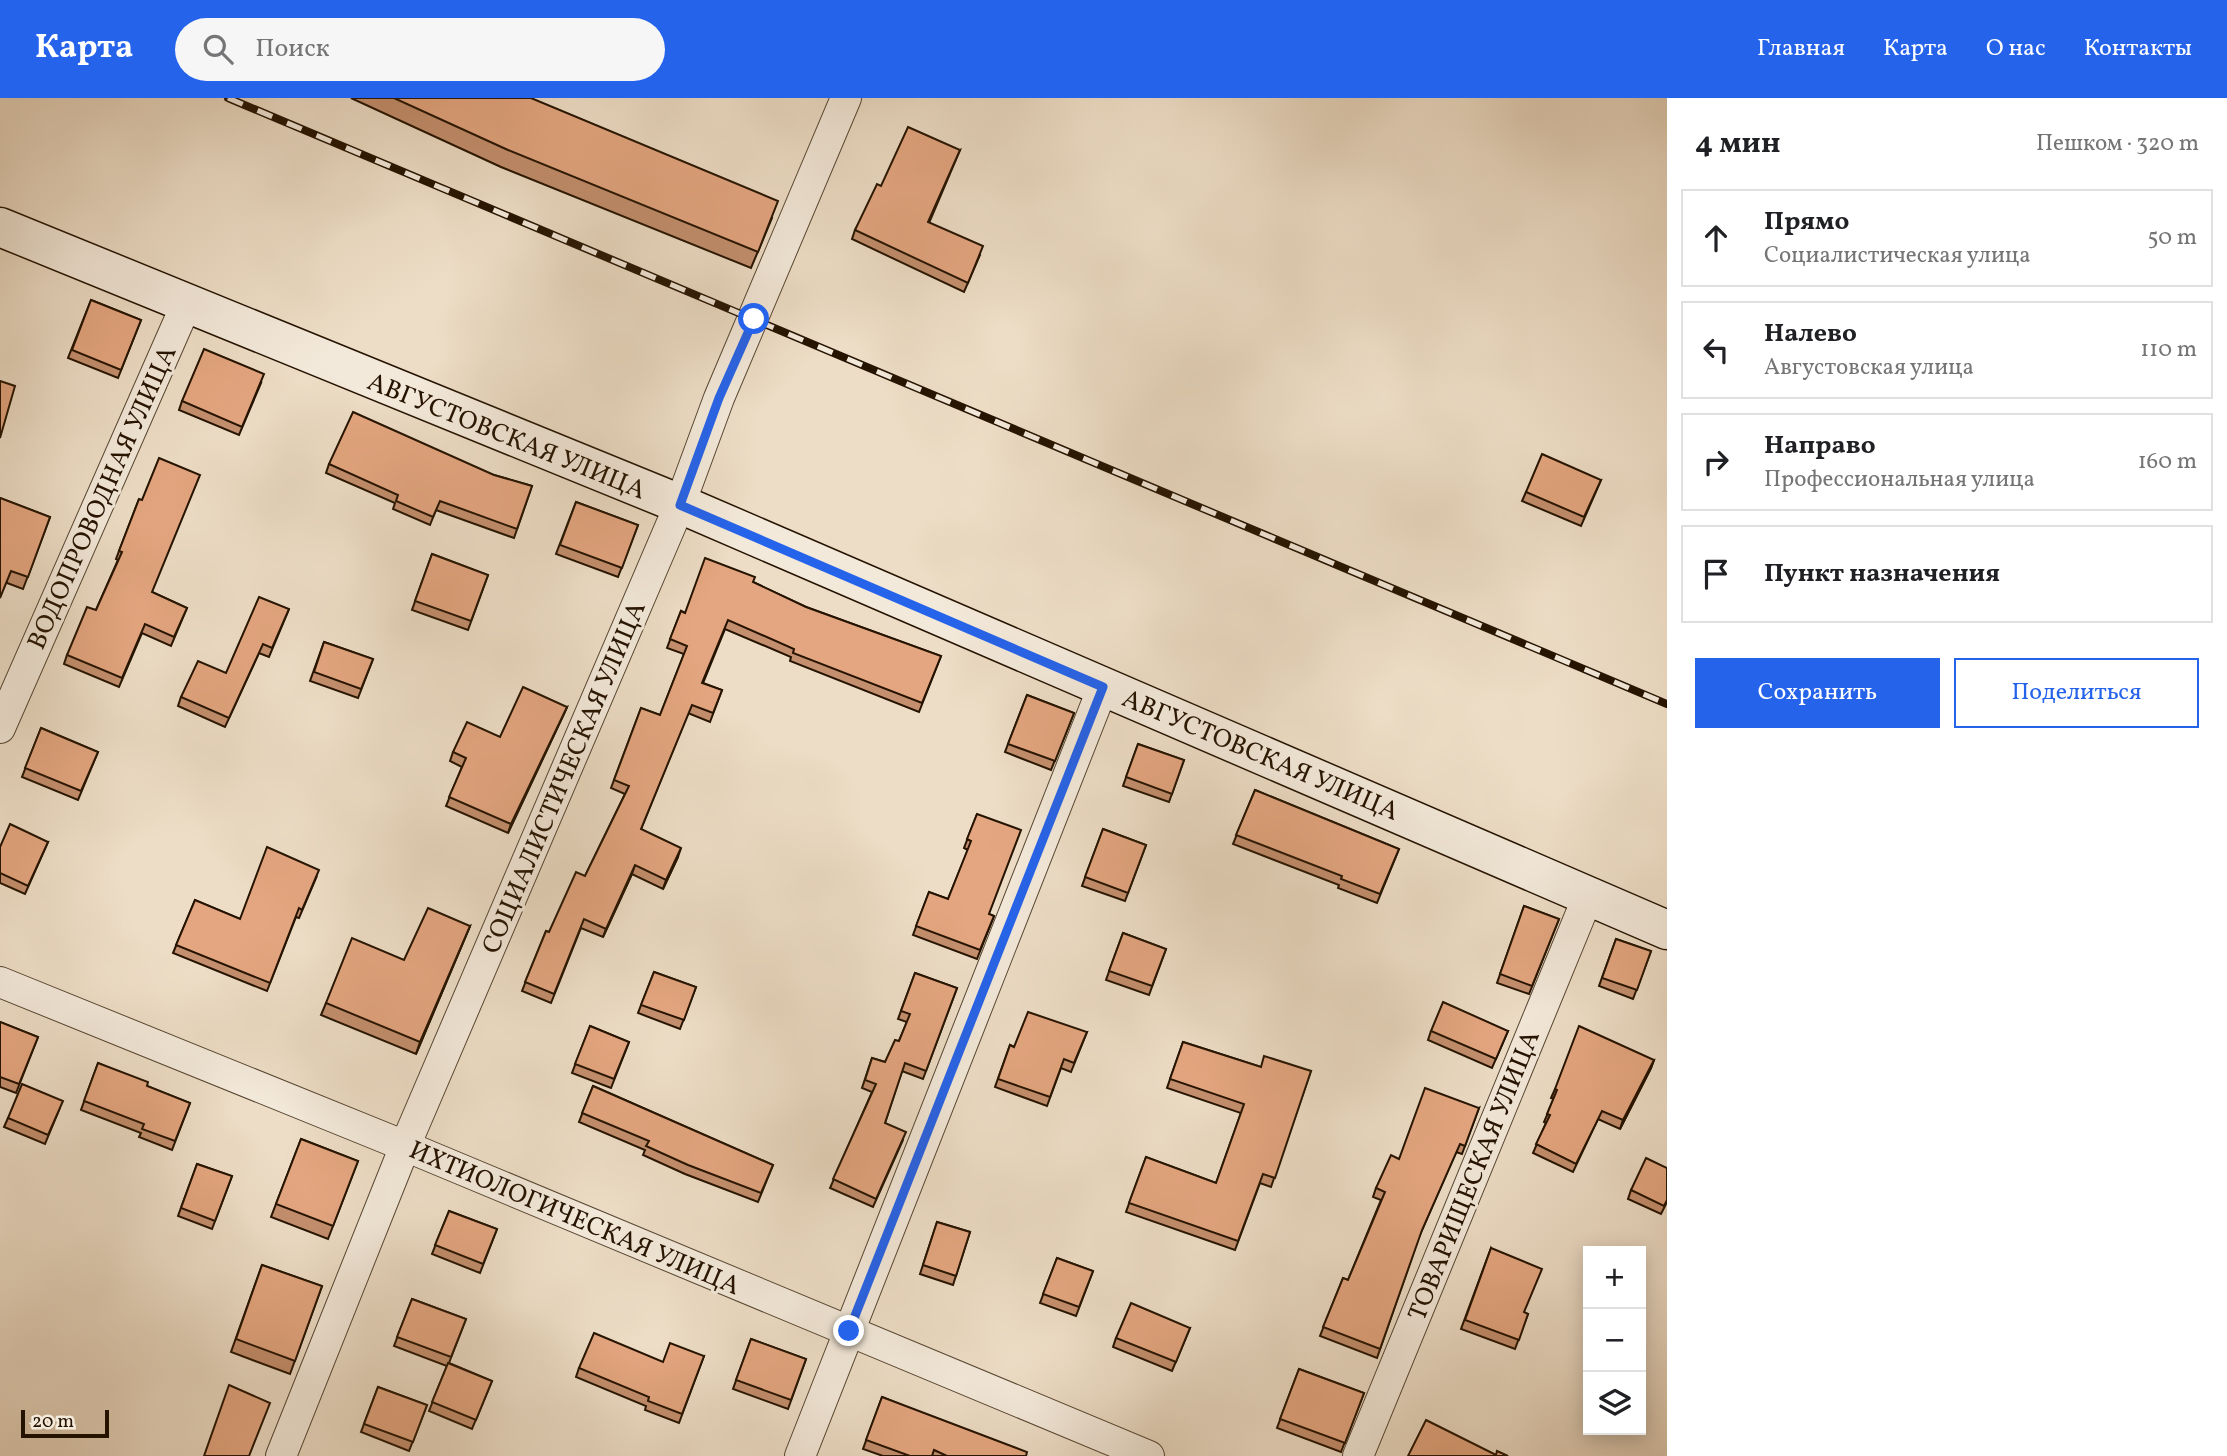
<!DOCTYPE html>
<html lang="ru">
<meta charset="utf-8">
<style>
:root{--surface:#fff;--page:#f6f6f6;--text:#202124;--muted:#757577;--line:#e0e0e0;--accent:#2563eb}
body{margin:0;font-family:Vollkorn,serif;background:var(--page);color:var(--text)}
.controls{position:absolute;right:21px;bottom:21px;display:grid;overflow:hidden;border-radius:0px;box-shadow:0 4px 18px #0003}
.controls button{width:63px;height:63px;display:grid;place-items:center;padding:0;border:0;border-bottom:2px solid var(--line);background:var(--surface);color:var(--text);font:35px sans-serif}
.scale{position:absolute;left:21px;bottom:18px;width:88px;box-sizing:border-box;padding-left:7px;border:4px solid #251300;border-top:0;font-size:19px;line-height:24px;white-space:nowrap;color:#251300;-webkit-text-stroke:5px #f3e9da;paint-order:stroke}
.stop{position:absolute;width:21px;height:21px;margin:-16px;border:5px solid #2563eb;border-radius:50%;background:#fff}
.stop.end{background:#2563eb;border-color:#fff;box-shadow:0 2px 7px #0008}
.list{margin:0;padding:0;list-style:none}
h2{display:flex;justify-content:space-between;align-items:center;height:91px;margin:0;padding:0 28px;font-size:30px}
h2 small{font-size:23px;font-weight:400;color:var(--muted)}
.list li{display:grid;grid-template-columns:46px 1fr auto;gap:21px;align-items:center;box-sizing:border-box;height:98px;margin:0 14px 14px;padding:0 14px;border:2px solid var(--line);border-radius:0px}
.list b{display:block;font-size:26px;white-space:nowrap}
.list p{margin:0;font-size:23px;white-space:nowrap;color:var(--muted)}
.list em{font-size:23px;font-style:normal;color:var(--muted)}
.actions{display:flex;gap:14px;padding:21px 28px}
.actions a{flex:1;padding:16px 0;border:2px solid var(--accent);border-radius:0px;text-align:center;font-size:24px;color:var(--accent)}
.actions .main{background:var(--accent);color:#fff}
.icon{flex:none;width:38px;height:38px;fill:none;stroke:currentColor;stroke-width:2;stroke-linecap:round;stroke-linejoin:round}
.map{position:relative;flex:none;width:1667px;height:1358px;overflow:hidden}
header{display:flex;align-items:center;gap:42px;box-sizing:border-box;height:98px;padding:0 35px;background:var(--accent);color:#fff}
header strong{font-size:33px}
nav{display:flex;gap:38px;margin-inline-start:auto;font-size:24px}
.search{width:490px;height:63px;background:var(--page);display:flex;align-items:center;gap:18px;box-sizing:border-box;padding:0 24px;border-radius:38px;color:var(--muted);font-size:26px}
main{display:flex}
aside{flex:1;background:var(--surface)}
.map>svg:first-child{display:block}
.lines{fill:none;stroke-linecap:round;stroke-linejoin:round}
.street-casing{stroke:#574632;stroke-width:32}
.secondary-casing{stroke:#251300;stroke-width:41}
.street{stroke:#f3e9da;stroke-width:30}
.secondary{stroke:#f3e9da;stroke-width:38}
.rail-casing{stroke:#251300;stroke-width:8}
.rail{stroke:#f3e9da;stroke-width:5;stroke-dasharray:16;stroke-linecap:butt}
.wall{fill:#c48f6e;stroke:#251300;stroke-width:2}
.shaded-wall{fill:#a0745a;stroke:#251300;stroke-width:2}
.building{fill:#e4a680;stroke:#251300;stroke-width:2}
.route{stroke:#2563eb;stroke-width:9}
.labels{text-anchor:middle;stroke-width:6;stroke-linejoin:round;paint-order:stroke}
.street-label{font-size:26px;fill:#251300;stroke:#f3e9da}
</style>
<header>
<strong>Карта</strong>
<div class="search"><svg class="icon" aria-label="search" viewBox="0 0 24 24"><circle cx="10" cy="10" r="6"/><path d="M15 15l6 6"/></svg>Поиск</div>
<nav><a>Главная</a><a>Карта</a><a>О нас</a><a>Контакты</a></nav>
</header>
<main>
<div class="map">
<svg width="1667" height="1358" viewBox="0 0 1667 1358">
<rect width="100%" height="100%" fill="#edddc6"/>
<filter id="stains"><feTurbulence type="fractalNoise" baseFrequency=".00286" numOctaves="4"/><feColorMatrix values="0 0 0 0 .2 0 0 0 0 .09 0 0 0 0 .02 0 0 0 .5 -.17"/></filter>
<radialGradient id="worn" r=".72"><stop offset=".6" stop-color="#630" stop-opacity="0"/><stop offset="1" stop-color="#630" stop-opacity=".3"/></radialGradient>
<g class="lines">
<!-- street casing -->
<g class="street-casing">
<g id="street">
<path d="M 0,630 L 186,207"/>
<path d="M 0,884 L 405,1048 L 1149,1358"/>
<path d="M 281,1358 L 405,1048 L 680,406 L 719,300 L 846,0"/>
<path d="M 800,1358 L 1103,589"/>
<path d="M 1358,1358 L 1589,796"/>
</g>
</g>
<!-- secondary casing -->
<g class="secondary-casing">
<path id="secondary" d="M 0,129 L 680,406 L 1667,832"/>
</g>
<!-- street -->
<use href="#street" class="street"/>
<!-- secondary -->
<use href="#secondary" class="secondary"/>
<!-- rail casing -->
<g class="rail-casing">
<path id="rail" d="M 228,0 L 1667,606"/>
</g>
<!-- rail -->
<use href="#rail" class="rail"/>
</g>
<!-- wall -->
<g class="wall">
<path d="M 351,0 L 533,0 L 532,1 L 772,120 L 751,170 L 501,69 Z"/>
<path d="M 960,52 L 929,125 L 980,157 L 964,194 L 852,141 L 855,132 L 881,88 Z"/>
<path d="M 91,202 L 141,222 L 118,280 L 68,260 Z"/>
<path d="M 261,285 L 239,337 L 179,312 L 182,303 Z"/>
<path d="M 329,366 L 494,377 L 532,388 L 514,440 L 436,412 L 430,427 L 393,411 L 395,405 L 326,375 Z"/>
<path d="M 1601,382 L 1581,428 L 1522,403 L 1526,394 Z"/>
<path d="M 0,400 L 50,419 L 23,491 L 7,485 Z"/>
<path d="M 139,401 L 152,494 L 187,510 L 171,548 L 142,535 L 119,589 L 64,566 L 67,557 L 96,512 L 118,462 L 116,461 Z"/>
<path d="M 576,404 L 638,427 L 618,479 L 556,456 Z"/>
<path d="M 432,456 L 488,477 L 468,532 L 412,512 Z"/>
<path d="M 753,484 L 806,509 L 941,558 L 919,614 L 790,563 L 791,559 L 725,531 L 703,585 L 722,592 L 710,624 L 688,615 L 641,731 L 678,759 L 663,791 L 632,776 L 603,839 L 581,830 L 551,905 L 522,893 L 546,833 L 549,834 L 585,778 L 625,696 L 611,690 L 641,610 L 660,617 L 684,556 L 667,550 L 681,513 L 685,515 Z"/>
<path d="M 289,511 L 269,559 L 259,555 L 225,629 L 178,608 L 181,599 L 226,575 Z"/>
<path d="M 324,544 L 373,561 L 358,600 L 310,583 Z"/>
<path d="M 1027,597 L 1074,615 L 1051,672 L 1005,654 Z"/>
<path d="M 567,609 L 508,735 L 446,708 L 462,669 L 450,663 L 453,654 L 500,639 Z"/>
<path d="M 41,630 L 98,654 L 78,702 L 22,679 Z"/>
<path d="M 1138,646 L 1184,662 L 1169,704 L 1123,688 Z"/>
<path d="M 1255,692 L 1399,751 L 1377,805 L 1338,790 L 1339,787 L 1233,746 Z"/>
<path d="M 977,716 L 989,816 L 994,818 L 977,861 L 913,837 L 929,794 L 948,801 L 968,752 L 964,750 Z"/>
<path d="M 1103,731 L 1146,747 L 1125,803 L 1082,788 Z"/>
<path d="M 48,744 L 25,796 L 0,785 L 0,749 Z"/>
<path d="M 316,780 L 299,820 L 296,819 L 267,893 L 173,855 L 195,802 L 240,821 Z"/>
<path d="M 1524,808 L 1559,821 L 1529,896 L 1497,885 Z"/>
<path d="M 470,828 L 416,956 L 321,917 L 326,905 L 404,862 Z"/>
<path d="M 1123,835 L 1166,851 L 1149,897 L 1106,882 Z"/>
<path d="M 1616,841 L 1651,853 L 1633,901 L 1599,888 Z"/>
<path d="M 654,874 L 696,889 L 680,931 L 638,915 Z"/>
<path d="M 915,875 L 957,890 L 923,981 L 902,973 L 885,1025 L 903,1042 L 873,1109 L 830,1090 L 872,994 L 862,990 L 872,960 L 885,964 L 899,943 L 907,924 L 898,921 Z"/>
<path d="M 0,924 L 38,939 L 16,995 L 0,989 Z"/>
<path d="M 590,928 L 629,944 L 611,990 L 572,975 Z"/>
<path d="M 1431,933 L 1508,933 L 1492,970 L 1428,942 Z"/>
<path d="M 1087,934 L 1071,974 L 1061,970 L 1047,1008 L 995,989 L 1010,947 L 1014,949 Z"/>
<path d="M 1183,944 L 1261,969 L 1311,973 L 1271,1089 L 1260,1085 L 1235,1152 L 1126,1114 L 1146,1059 L 1216,1085 L 1241,1015 L 1167,990 Z"/>
<path d="M 1654,962 L 1651,970 L 1620,1031 L 1598,1021 L 1573,1074 L 1533,1055 L 1546,1025 L 1544,1024 L 1554,1001 L 1551,1000 L 1555,991 Z"/>
<path d="M 98,965 L 147,988 L 190,1005 L 172,1052 L 139,1039 L 141,1035 L 81,1012 Z"/>
<path d="M 593,988 L 773,1067 L 758,1104 L 685,1076 L 643,1057 L 645,1052 L 579,1024 Z"/>
<path d="M 1479,1010 L 1462,1056 L 1456,1054 L 1419,1139 L 1377,1260 L 1320,1238 L 1343,1180 L 1348,1182 L 1381,1102 L 1373,1099 L 1376,1090 L 1399,1061 Z"/>
<path d="M 59,1012 L 45,1046 L 4,1029 L 8,1020 Z"/>
<path d="M 301,1041 L 358,1063 L 328,1141 L 271,1119 Z"/>
<path d="M 197,1066 L 232,1078 L 212,1131 L 178,1118 Z"/>
<path d="M 1631,1092 L 1667,1104 L 1661,1116 L 1628,1101 Z"/>
<path d="M 449,1113 L 497,1131 L 480,1175 L 432,1156 Z"/>
<path d="M 937,1124 L 970,1134 L 953,1187 L 920,1176 Z"/>
<path d="M 1491,1150 L 1524,1215 L 1528,1216 L 1515,1251 L 1461,1231 Z"/>
<path d="M 1057,1160 L 1093,1173 L 1076,1218 L 1040,1205 Z"/>
<path d="M 262,1167 L 322,1188 L 290,1276 L 231,1254 Z"/>
<path d="M 412,1201 L 466,1221 L 449,1265 L 492,1283 L 472,1331 L 429,1313 L 447,1268 L 394,1248 Z"/>
<path d="M 1190,1230 L 1172,1273 L 1113,1249 L 1116,1240 Z"/>
<path d="M 751,1241 L 806,1261 L 788,1311 L 733,1291 Z"/>
<path d="M 704,1258 L 679,1325 L 645,1312 L 646,1308 L 576,1279 L 579,1270 L 663,1264 Z"/>
<path d="M 1299,1271 L 1364,1295 L 1341,1354 L 1277,1330 Z"/>
<path d="M 378,1289 L 427,1307 L 409,1353 L 361,1334 Z"/>
<path d="M 882,1299 L 1026,1358 L 1027,1358 L 883,1358 L 863,1351 Z"/>
</g>
<!-- shaded-wall -->
<g class="shaded-wall">
<path d="M 567,609 L 563,618 L 508,735 L 511,726 Z"/>
<path d="M 681,750 L 678,759 L 663,791 L 666,782 Z"/>
<path d="M 635,767 L 632,776 L 603,839 L 606,831 Z"/>
<path d="M 470,828 L 465,840 L 416,956 L 420,944 Z"/>
<path d="M 1654,962 L 1651,970 L 1620,1031 L 1623,1022 Z"/>
</g>
<!-- building -->
<g class="building">
<path d="M 394,0 L 531,0 L 778,103 L 758,154 L 508,52 Z"/>
<path d="M 908,29 L 960,52 L 928,124 L 983,148 L 968,185 L 855,132 L 877,86 L 881,88 Z"/>
<path d="M 91,202 L 141,222 L 121,272 L 72,252 Z"/>
<path d="M 204,251 L 264,276 L 242,329 L 182,303 Z"/>
<path d="M 0,283 L 15,288 L 0,340 Z"/>
<path d="M 353,314 L 494,377 L 532,388 L 517,431 L 440,403 L 433,419 L 396,403 L 398,397 L 329,366 Z"/>
<path d="M 1542,356 L 1601,382 L 1584,419 L 1526,394 Z"/>
<path d="M 159,360 L 200,377 L 152,494 L 187,510 L 174,539 L 145,526 L 122,580 L 67,557 L 87,509 L 96,512 L 122,454 L 119,453 L 139,401 L 142,402 Z"/>
<path d="M 0,400 L 50,419 L 28,479 L 11,473 L 0,500 Z"/>
<path d="M 576,404 L 638,427 L 622,470 L 560,447 Z"/>
<path d="M 432,456 L 488,477 L 471,523 L 415,503 Z"/>
<path d="M 705,460 L 755,479 L 753,484 L 806,509 L 941,558 L 922,605 L 793,555 L 794,551 L 728,522 L 702,585 L 722,592 L 713,615 L 692,607 L 641,731 L 681,750 L 666,782 L 635,767 L 606,831 L 584,821 L 554,896 L 525,884 L 546,833 L 549,834 L 576,774 L 585,778 L 629,688 L 614,682 L 641,610 L 660,617 L 687,548 L 670,541 L 681,513 L 685,515 Z"/>
<path d="M 259,499 L 289,511 L 272,550 L 263,546 L 229,620 L 181,599 L 198,563 L 226,575 Z"/>
<path d="M 324,544 L 373,561 L 361,591 L 314,574 Z"/>
<path d="M 523,589 L 567,609 L 511,726 L 449,699 L 466,660 L 453,654 L 467,624 L 500,639 Z"/>
<path d="M 1027,597 L 1074,615 L 1055,663 L 1008,646 Z"/>
<path d="M 41,630 L 98,654 L 81,693 L 25,670 Z"/>
<path d="M 1138,646 L 1184,662 L 1172,696 L 1126,679 Z"/>
<path d="M 1255,692 L 1399,751 L 1380,796 L 1341,781 L 1342,778 L 1236,737 Z"/>
<path d="M 977,716 L 1021,732 L 989,816 L 994,818 L 980,852 L 916,828 L 929,794 L 948,801 L 971,743 L 967,741 Z"/>
<path d="M 10,726 L 48,744 L 28,788 L 0,775 L 0,749 Z"/>
<path d="M 1103,731 L 1146,747 L 1128,795 L 1085,779 Z"/>
<path d="M 267,749 L 319,772 L 302,812 L 299,810 L 270,885 L 176,847 L 195,802 L 240,821 Z"/>
<path d="M 1524,808 L 1559,821 L 1532,888 L 1500,876 Z"/>
<path d="M 428,810 L 470,828 L 420,944 L 326,905 L 352,840 L 404,862 Z"/>
<path d="M 1123,835 L 1166,851 L 1152,888 L 1109,873 Z"/>
<path d="M 1616,841 L 1651,853 L 1637,892 L 1602,880 Z"/>
<path d="M 654,874 L 696,889 L 684,922 L 641,907 Z"/>
<path d="M 915,875 L 957,890 L 926,973 L 905,965 L 885,1025 L 906,1034 L 876,1101 L 833,1081 L 876,986 L 865,982 L 872,960 L 885,964 L 895,942 L 899,943 L 910,916 L 901,913 Z"/>
<path d="M 1443,904 L 1508,933 L 1496,961 L 1431,933 Z"/>
<path d="M 1028,914 L 1087,934 L 1074,965 L 1064,961 L 1050,999 L 998,981 L 1010,947 L 1014,949 Z"/>
<path d="M 0,924 L 38,939 L 19,986 L 0,979 Z"/>
<path d="M 590,928 L 629,944 L 614,981 L 575,966 Z"/>
<path d="M 1579,928 L 1654,962 L 1623,1022 L 1602,1013 L 1576,1066 L 1536,1046 L 1550,1017 L 1547,1016 L 1557,992 L 1555,991 Z"/>
<path d="M 1183,944 L 1261,969 L 1264,958 L 1311,973 L 1275,1080 L 1263,1076 L 1238,1143 L 1129,1105 L 1146,1059 L 1216,1085 L 1244,1006 L 1170,981 Z"/>
<path d="M 98,965 L 148,984 L 147,988 L 190,1005 L 175,1043 L 142,1031 L 144,1026 L 84,1003 Z"/>
<path d="M 22,986 L 63,1003 L 48,1037 L 8,1020 Z"/>
<path d="M 593,988 L 773,1067 L 761,1095 L 688,1067 L 646,1048 L 649,1043 L 582,1015 Z"/>
<path d="M 1425,990 L 1479,1010 L 1465,1048 L 1460,1046 L 1422,1132 L 1380,1251 L 1323,1229 L 1343,1180 L 1348,1182 L 1385,1094 L 1376,1090 L 1391,1057 L 1399,1061 Z"/>
<path d="M 301,1041 L 358,1063 L 333,1128 L 276,1106 Z"/>
<path d="M 1646,1060 L 1667,1070 L 1667,1102 L 1664,1108 L 1631,1092 Z"/>
<path d="M 197,1066 L 232,1078 L 215,1123 L 181,1110 Z"/>
<path d="M 449,1113 L 497,1131 L 483,1166 L 435,1147 Z"/>
<path d="M 937,1124 L 970,1134 L 956,1178 L 923,1167 Z"/>
<path d="M 1491,1150 L 1542,1171 L 1524,1214 L 1528,1216 L 1519,1242 L 1465,1222 Z"/>
<path d="M 1057,1160 L 1093,1173 L 1079,1209 L 1043,1196 Z"/>
<path d="M 262,1167 L 322,1188 L 295,1263 L 236,1241 Z"/>
<path d="M 412,1201 L 466,1221 L 451,1259 L 397,1239 Z"/>
<path d="M 1131,1205 L 1190,1230 L 1176,1264 L 1116,1240 Z"/>
<path d="M 594,1235 L 663,1264 L 670,1245 L 704,1258 L 682,1316 L 648,1303 L 649,1299 L 579,1270 Z"/>
<path d="M 751,1241 L 806,1261 L 791,1302 L 736,1282 Z"/>
<path d="M 448,1265 L 492,1283 L 476,1322 L 432,1304 Z"/>
<path d="M 1299,1271 L 1364,1295 L 1345,1345 L 1280,1321 Z"/>
<path d="M 229,1287 L 270,1305 L 249,1358 L 204,1358 Z"/>
<path d="M 378,1289 L 427,1307 L 413,1344 L 364,1326 Z"/>
<path d="M 882,1299 L 1027,1354 L 1026,1358 L 1027,1358 L 947,1358 L 934,1352 L 932,1358 L 910,1358 L 866,1342 Z"/>
<path d="M 1426,1322 L 1496,1357 L 1497,1353 L 1508,1358 L 1408,1358 Z"/>
</g>
<g class="lines">
<!-- route -->
<path class="route" d="M 754,221 L 719,300 L 680,407 L 1103,589 L 849,1233"/>
</g>
<g class="labels">
<!-- street labels -->
<g class="street-label">
<text transform="translate(507 337) rotate(22)" y="9">АВГУСТОВСКАЯ УЛИЦА</text>
<text transform="translate(101 399) rotate(-66)" y="9">ВОДОПРОВОДНАЯ УЛИЦА</text>
<text transform="translate(1261 656) rotate(23)" y="9">АВГУСТОВСКАЯ УЛИЦА</text>
<text transform="translate(563 679) rotate(-67)" y="9">СОЦИАЛИСТИЧЕСКАЯ УЛИЦА</text>
<text transform="translate(1473 1077) rotate(-68)" y="9">ТОВАРИЩЕСКАЯ УЛИЦА</text>
<text transform="translate(575 1119) rotate(23)" y="9">ИХТИОЛОГИЧЕСКАЯ УЛИЦА</text>
</g>
</g>
<rect width="100%" height="100%" filter="url(#stains)"/>
<rect width="100%" height="100%" fill="url(#worn)"/>
</svg>
<div class="controls">
<button>+</button>
<button>−</button>
<button><svg class="icon" aria-label="layers" viewBox="0 0 24 24"><path d="M12 4l9 5-9 5-9-5zM3 14l9 5 9-5"/></svg></button>
</div>
<div class="scale">20 m</div>
<div class="stop" style="left:754px;top:221px"></div>
<div class="stop end" style="left:849px;top:1233px"></div>
</div>
<aside>
<h2>4 мин<small>Пешком · 320 m</small></h2>
<ul class="list">
<li><svg class="icon" aria-label="ahead" viewBox="0 0 24 24"><path d="M12 20V5M6 11l6-6 6 6"/></svg><div><b>Прямо</b><p>Социалистическая улица</p></div><em>50 m</em></li>
<li><svg class="icon" aria-label="left" viewBox="0 0 24 24"><path d="M17 20v-9H6M10 6l-5 5 5 5"/></svg><div><b>Налево</b><p>Августовская улица</p></div><em>110 m</em></li>
<li><svg class="icon" aria-label="right" viewBox="0 0 24 24"><path d="M7 20v-9h11M14 6l5 5-5 5"/></svg><div><b>Направо</b><p>Профессиональная улица</p></div><em>160 m</em></li>
<li><svg class="icon" aria-label="arrive" viewBox="0 0 24 24"><path d="M6 21V4h12l-3 4 3 4H6"/></svg><div><b>Пункт назначения</b></div></li>
</ul>
<div class="actions"><a class="main">Сохранить</a><a>Поделиться</a></div>
</aside>
</main>
